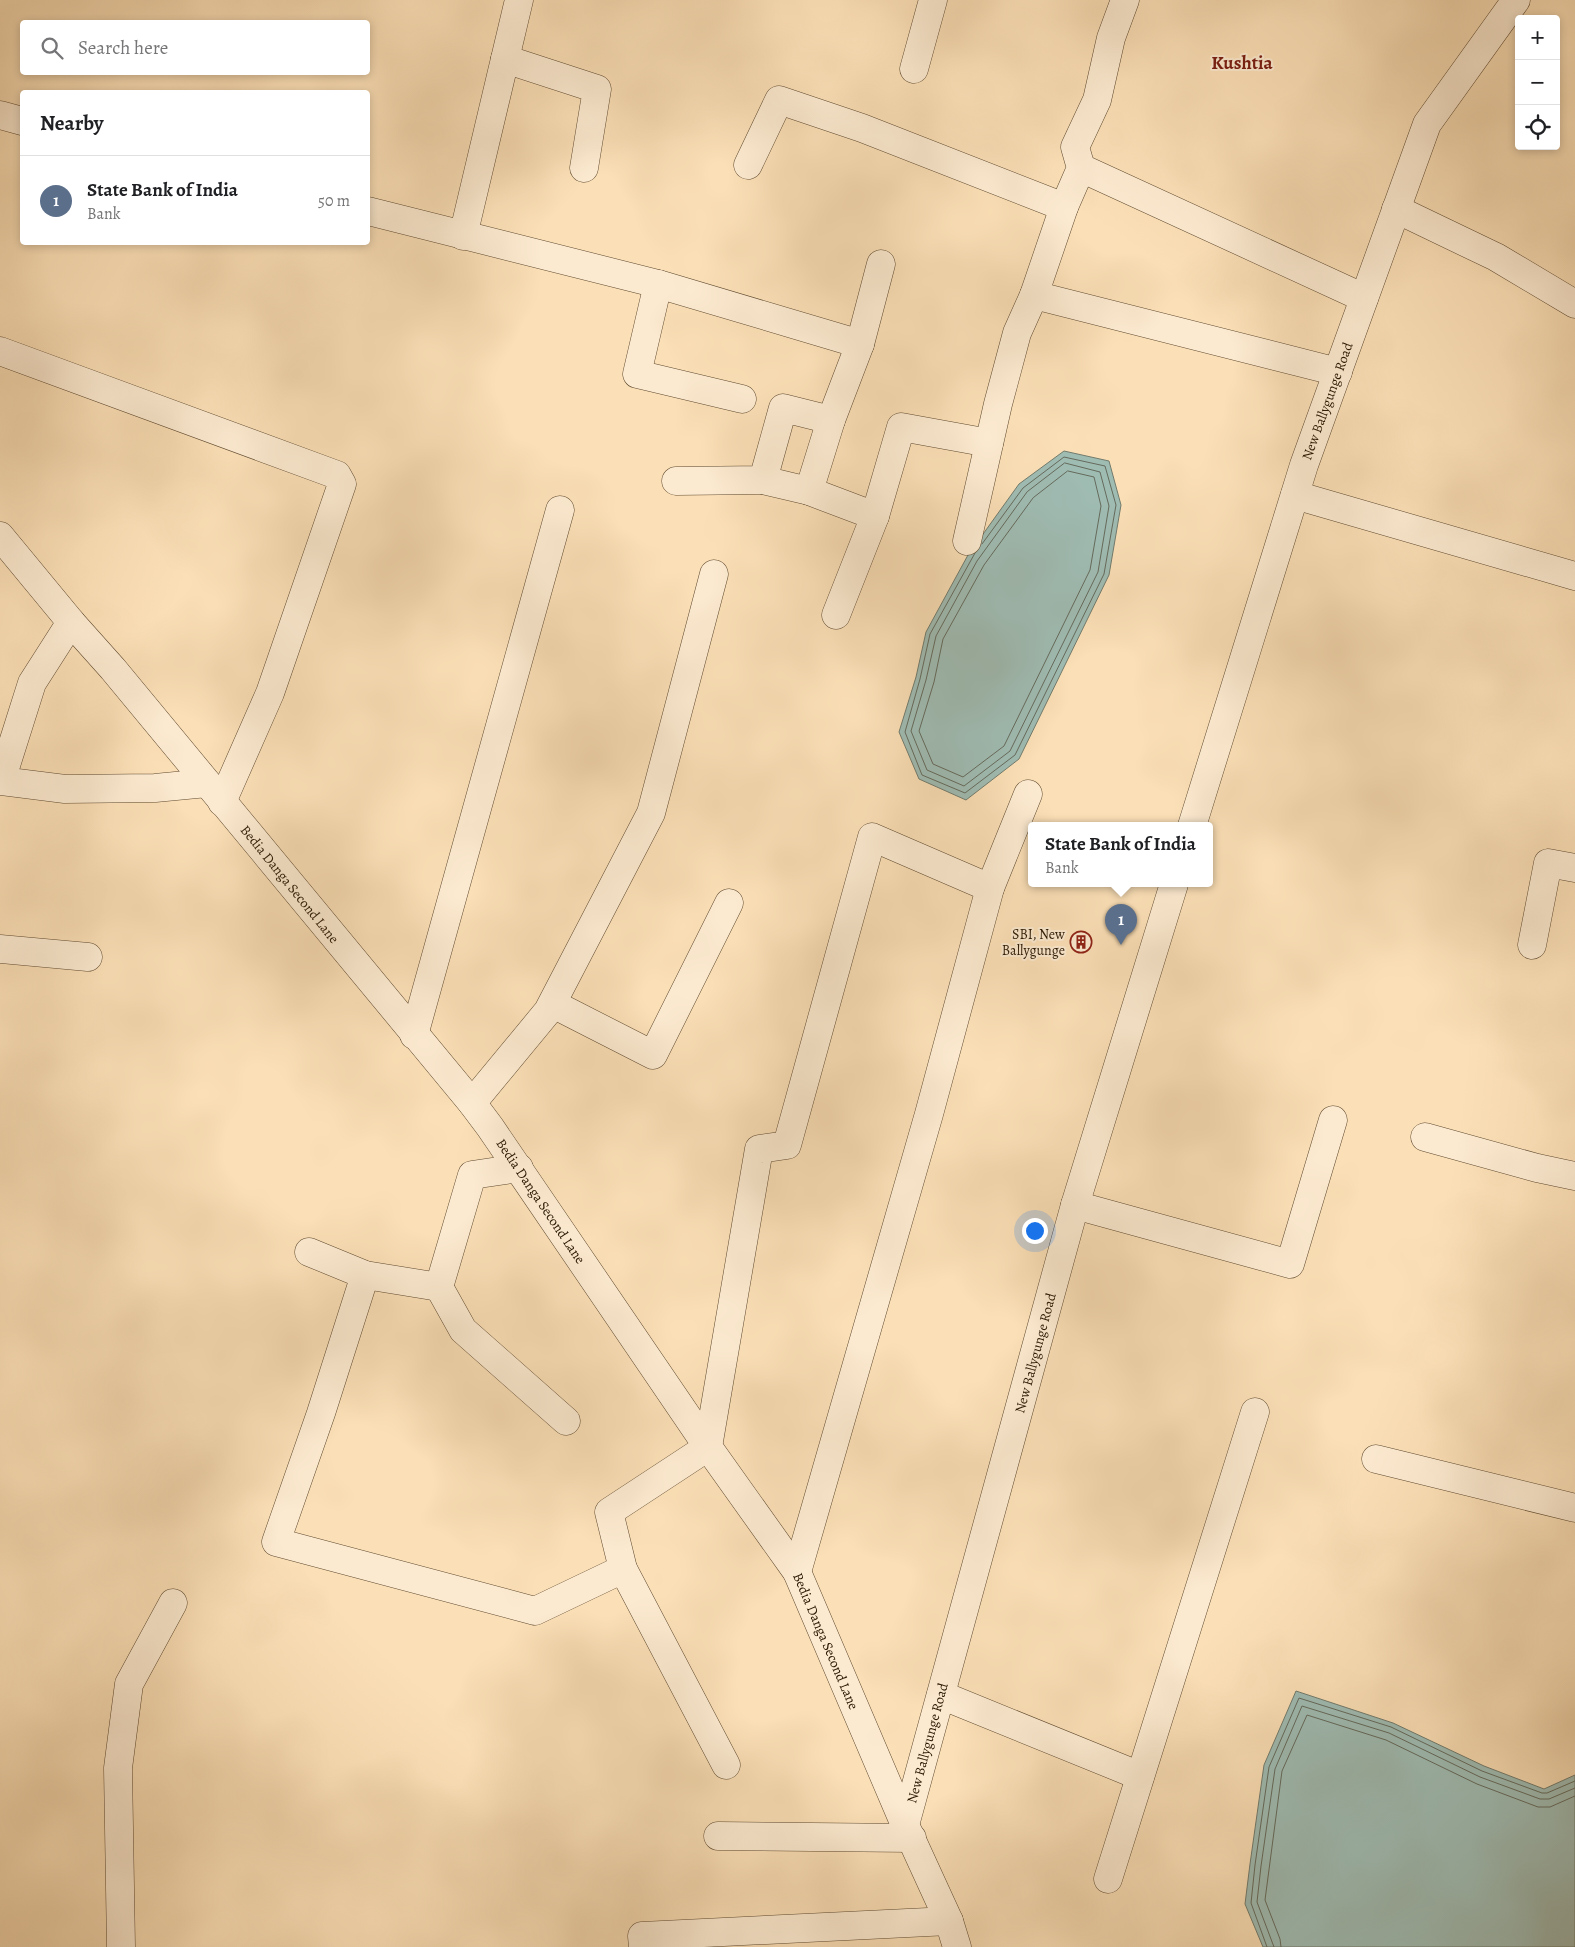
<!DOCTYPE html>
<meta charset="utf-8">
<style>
:root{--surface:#fff;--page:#f2f2f2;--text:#202124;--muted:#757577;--line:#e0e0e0;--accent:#8f2418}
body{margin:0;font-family:Alegreya,serif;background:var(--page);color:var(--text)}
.controls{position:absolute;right:15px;top:15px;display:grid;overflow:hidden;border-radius:5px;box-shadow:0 2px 8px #0003}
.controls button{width:45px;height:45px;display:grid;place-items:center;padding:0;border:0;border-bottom:1px solid var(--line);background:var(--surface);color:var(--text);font:25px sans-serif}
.you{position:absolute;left:1034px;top:1230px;width:18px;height:18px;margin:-12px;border:4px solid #fff;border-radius:50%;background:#1a73e8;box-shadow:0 0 0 8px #1a73e833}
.badge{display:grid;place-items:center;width:32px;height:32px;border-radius:50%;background:var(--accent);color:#fff;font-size:16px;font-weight:700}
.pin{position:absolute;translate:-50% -41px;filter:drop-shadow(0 1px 2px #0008)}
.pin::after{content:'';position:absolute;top:26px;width:18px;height:15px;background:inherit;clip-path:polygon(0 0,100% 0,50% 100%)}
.popup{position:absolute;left:1028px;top:822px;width:185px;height:65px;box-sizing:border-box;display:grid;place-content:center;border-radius:5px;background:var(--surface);filter:drop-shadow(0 1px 4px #0005);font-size:16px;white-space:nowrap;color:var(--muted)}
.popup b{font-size:19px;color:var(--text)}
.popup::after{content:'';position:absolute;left:50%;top:100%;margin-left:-10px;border:10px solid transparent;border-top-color:var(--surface)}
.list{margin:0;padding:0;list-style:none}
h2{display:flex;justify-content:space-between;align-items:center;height:65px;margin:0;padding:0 20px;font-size:21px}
h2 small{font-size:16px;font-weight:400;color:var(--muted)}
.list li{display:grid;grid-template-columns:32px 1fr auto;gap:15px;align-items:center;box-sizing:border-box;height:90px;padding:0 20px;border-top:1px solid var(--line)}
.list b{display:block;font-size:19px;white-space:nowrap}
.list p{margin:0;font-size:16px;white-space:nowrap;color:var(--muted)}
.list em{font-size:16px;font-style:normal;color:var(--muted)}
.icon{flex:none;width:28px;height:28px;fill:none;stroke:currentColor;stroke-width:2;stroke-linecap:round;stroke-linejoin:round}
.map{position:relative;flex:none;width:1575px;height:1947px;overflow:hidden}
.search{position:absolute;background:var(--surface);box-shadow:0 2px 8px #0003;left:20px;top:20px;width:350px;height:55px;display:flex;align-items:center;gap:12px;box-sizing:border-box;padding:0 18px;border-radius:5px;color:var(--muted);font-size:19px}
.panel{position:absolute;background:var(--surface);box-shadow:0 2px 8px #0003;left:20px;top:90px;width:350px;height:155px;border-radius:5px}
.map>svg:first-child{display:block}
.water{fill:#9fbcb3;stroke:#717b6d}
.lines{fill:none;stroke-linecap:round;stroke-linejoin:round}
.shore{stroke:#656a5c;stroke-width:1}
.minor-casing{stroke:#5f4a30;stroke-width:29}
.minor{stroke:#fcead0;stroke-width:28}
.labels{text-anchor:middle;stroke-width:4;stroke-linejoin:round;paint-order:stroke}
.street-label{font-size:14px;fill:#2b1904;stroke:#fcead0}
.poi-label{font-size:14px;fill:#2b1904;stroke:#fcead0;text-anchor:end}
.district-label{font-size:19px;font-weight:bold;fill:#7a1f14;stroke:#fcead0}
</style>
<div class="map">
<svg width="1575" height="1947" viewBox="0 0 1575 1947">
<rect width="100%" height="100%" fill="#fbdfb6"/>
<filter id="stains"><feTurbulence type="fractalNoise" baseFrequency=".004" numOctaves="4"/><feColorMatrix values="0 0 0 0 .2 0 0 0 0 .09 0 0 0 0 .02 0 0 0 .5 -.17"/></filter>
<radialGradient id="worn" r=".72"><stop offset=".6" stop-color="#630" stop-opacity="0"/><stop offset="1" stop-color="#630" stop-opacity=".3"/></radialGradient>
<!-- water -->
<g class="water">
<path d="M 1064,451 L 1109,461 L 1121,505 L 1109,575 L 1019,759 L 966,800 L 919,779 L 899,732 L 916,677 L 926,632 L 968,555 L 1019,484 Z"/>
<path d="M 1296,1691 L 1393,1723 L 1484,1766 L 1544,1789 L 1575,1775 L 1575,1947 L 1263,1947 L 1245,1904 L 1250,1864 L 1264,1765 Z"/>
</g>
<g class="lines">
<!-- shore -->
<g class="shore">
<path d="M 1065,463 L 1100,472 L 1109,506 L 1098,572 L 1010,751 L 964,786 L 927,770 L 911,731 L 926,680 L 936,636 L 977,561 L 1027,492 Z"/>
<path d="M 1068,471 L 1094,477 L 1101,506 L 1090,570 L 1004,746 L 963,777 L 933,764 L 919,731 L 934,682 L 943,639 L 984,565 L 1033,498 Z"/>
<path d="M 975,553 L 930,634 L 920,679 L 905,732 L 922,775 L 965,793 L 1015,755 L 1104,574 L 1116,505 L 1105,466 L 1064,457 L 1023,488 L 982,544"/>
<path d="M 1267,1947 L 1251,1903 L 1255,1865 L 1269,1767 L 1299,1698 L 1391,1727 L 1482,1771 L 1542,1793 L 1547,1793 L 1575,1781"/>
<path d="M 1274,1947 L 1257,1902 L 1261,1866 L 1275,1769 L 1302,1706 L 1389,1733 L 1480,1777 L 1540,1799 L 1549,1799 L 1575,1788"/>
<path d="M 1281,1947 L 1280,1939 L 1265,1900 L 1282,1771 L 1307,1715 L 1386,1740 L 1477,1784 L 1538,1807 L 1550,1807 L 1575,1796"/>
</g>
<!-- minor casing -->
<g class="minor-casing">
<g id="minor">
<path d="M 1125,0 L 1111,38 L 1097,100 L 1075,147 L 1081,168 L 1064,207 L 1034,295 L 1338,372"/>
<path d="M 505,59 L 597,89 L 584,168"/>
<path d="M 914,69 L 933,0"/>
<path d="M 0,115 L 22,121"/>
<path d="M 748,165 L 779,100 L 862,128 L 1064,207"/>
<path d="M 1081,168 L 1364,298"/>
<path d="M 1396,209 L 1496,257 L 1575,304"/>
<path d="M 368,211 L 658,284 L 860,344"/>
<path d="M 463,236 L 519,0"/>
<path d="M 658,284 L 637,374 L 742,399"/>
<path d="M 0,351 L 337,475 L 342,484 L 270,693 L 222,802"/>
<path d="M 763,480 L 809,491 L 875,516 L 836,615"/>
<path d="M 676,481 L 763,480 L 783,408 L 831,420 L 860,344 L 881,264"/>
<path d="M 809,491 L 831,420"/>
<path d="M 1295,495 L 1575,576"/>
<path d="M 875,516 L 901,427 L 989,443"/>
<path d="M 0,536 L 71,622 L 113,669 L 472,1103 L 490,1127 L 708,1447 L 797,1572 L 905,1825 L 949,1921 L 957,1947"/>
<path d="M 967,541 L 998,404 L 1017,333 L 1034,295"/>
<path d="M 71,622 L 32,683 L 1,781 L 65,789 L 155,788 L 207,783"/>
<path d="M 1192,826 L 1304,465 L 1427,124 L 1516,0"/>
<path d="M 1532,945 L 1548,863 L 1575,868"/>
<path d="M 0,949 L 88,957"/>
<path d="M 553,1004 L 653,1055 L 729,903"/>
<path d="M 414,1035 L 560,510"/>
<path d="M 472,1103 L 548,1011 L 651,813 L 714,574"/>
<path d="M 1425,1137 L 1537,1168 L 1575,1176"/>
<path d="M 1075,1205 L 1290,1264 L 1333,1120"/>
<path d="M 309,1252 L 365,1275 L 439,1287 L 472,1175 L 519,1168"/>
<path d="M 365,1275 L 321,1413 L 276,1542 L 535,1611 L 623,1569"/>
<path d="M 439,1287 L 463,1330 L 566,1421"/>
<path d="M 1376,1459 L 1575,1508"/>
<path d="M 797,1572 L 929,1114 L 990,888 L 1028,794"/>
<path d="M 941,1695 L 1140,1776"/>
<path d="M 726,1765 L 623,1569 L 609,1512 L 708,1447 L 759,1149 L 787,1145 L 872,837 L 990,888"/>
<path d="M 905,1825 L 1075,1205 L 1174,884"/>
<path d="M 718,1836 L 912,1838"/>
<path d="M 1108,1879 L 1255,1412"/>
<path d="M 121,1947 L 118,1768 L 129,1684 L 173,1603"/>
<path d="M 643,1947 L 642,1936 L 949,1921"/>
</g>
</g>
<!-- minor -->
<use href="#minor" class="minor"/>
</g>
<!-- icons -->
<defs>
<g id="building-ring" transform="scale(1.125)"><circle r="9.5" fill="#fcead0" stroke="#8f2418" stroke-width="1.5"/><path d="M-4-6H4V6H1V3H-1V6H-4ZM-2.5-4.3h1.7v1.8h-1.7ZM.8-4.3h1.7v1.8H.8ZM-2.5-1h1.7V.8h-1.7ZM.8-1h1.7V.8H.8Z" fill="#8f2418"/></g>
</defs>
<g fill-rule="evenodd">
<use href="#building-ring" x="1081" y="942"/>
</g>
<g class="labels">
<!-- street labels -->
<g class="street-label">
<text transform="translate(1327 401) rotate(-70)" y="5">New Ballygunge Road</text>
<text transform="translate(290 884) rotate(51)" y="5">Bedia Danga Second Lane</text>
<text transform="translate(541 1201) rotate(56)" y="5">Bedia Danga Second Lane</text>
<text transform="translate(1035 1353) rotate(-75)" y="5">New Ballygunge Road</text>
<text transform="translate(826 1641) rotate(67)" y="5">Bedia Danga Second Lane</text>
<text transform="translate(927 1743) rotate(-75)" y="5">New Ballygunge Road</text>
</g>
<!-- poi labels -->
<g class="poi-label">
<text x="1065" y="939">SBI, New<tspan x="1065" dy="16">Ballygunge</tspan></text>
</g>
<!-- district labels -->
<g class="district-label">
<text x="1242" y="69">Kushtia</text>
</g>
</g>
<rect width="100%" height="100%" filter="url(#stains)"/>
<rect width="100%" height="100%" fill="url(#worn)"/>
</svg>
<div class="controls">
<button>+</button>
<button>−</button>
<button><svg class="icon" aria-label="locate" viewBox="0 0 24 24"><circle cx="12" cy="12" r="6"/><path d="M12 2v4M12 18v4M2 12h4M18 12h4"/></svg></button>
</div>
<div class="you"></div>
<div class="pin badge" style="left:1121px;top:945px;background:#5c6f8a">1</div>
<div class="popup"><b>State Bank of India</b>Bank</div>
<div class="search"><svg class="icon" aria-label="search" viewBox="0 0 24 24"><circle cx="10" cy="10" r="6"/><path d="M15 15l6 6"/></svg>Search here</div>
<section class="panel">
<h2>Nearby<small></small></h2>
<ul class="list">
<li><span class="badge" style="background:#5c6f8a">1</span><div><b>State Bank of India</b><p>Bank</p></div><em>50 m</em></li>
</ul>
</section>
</div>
